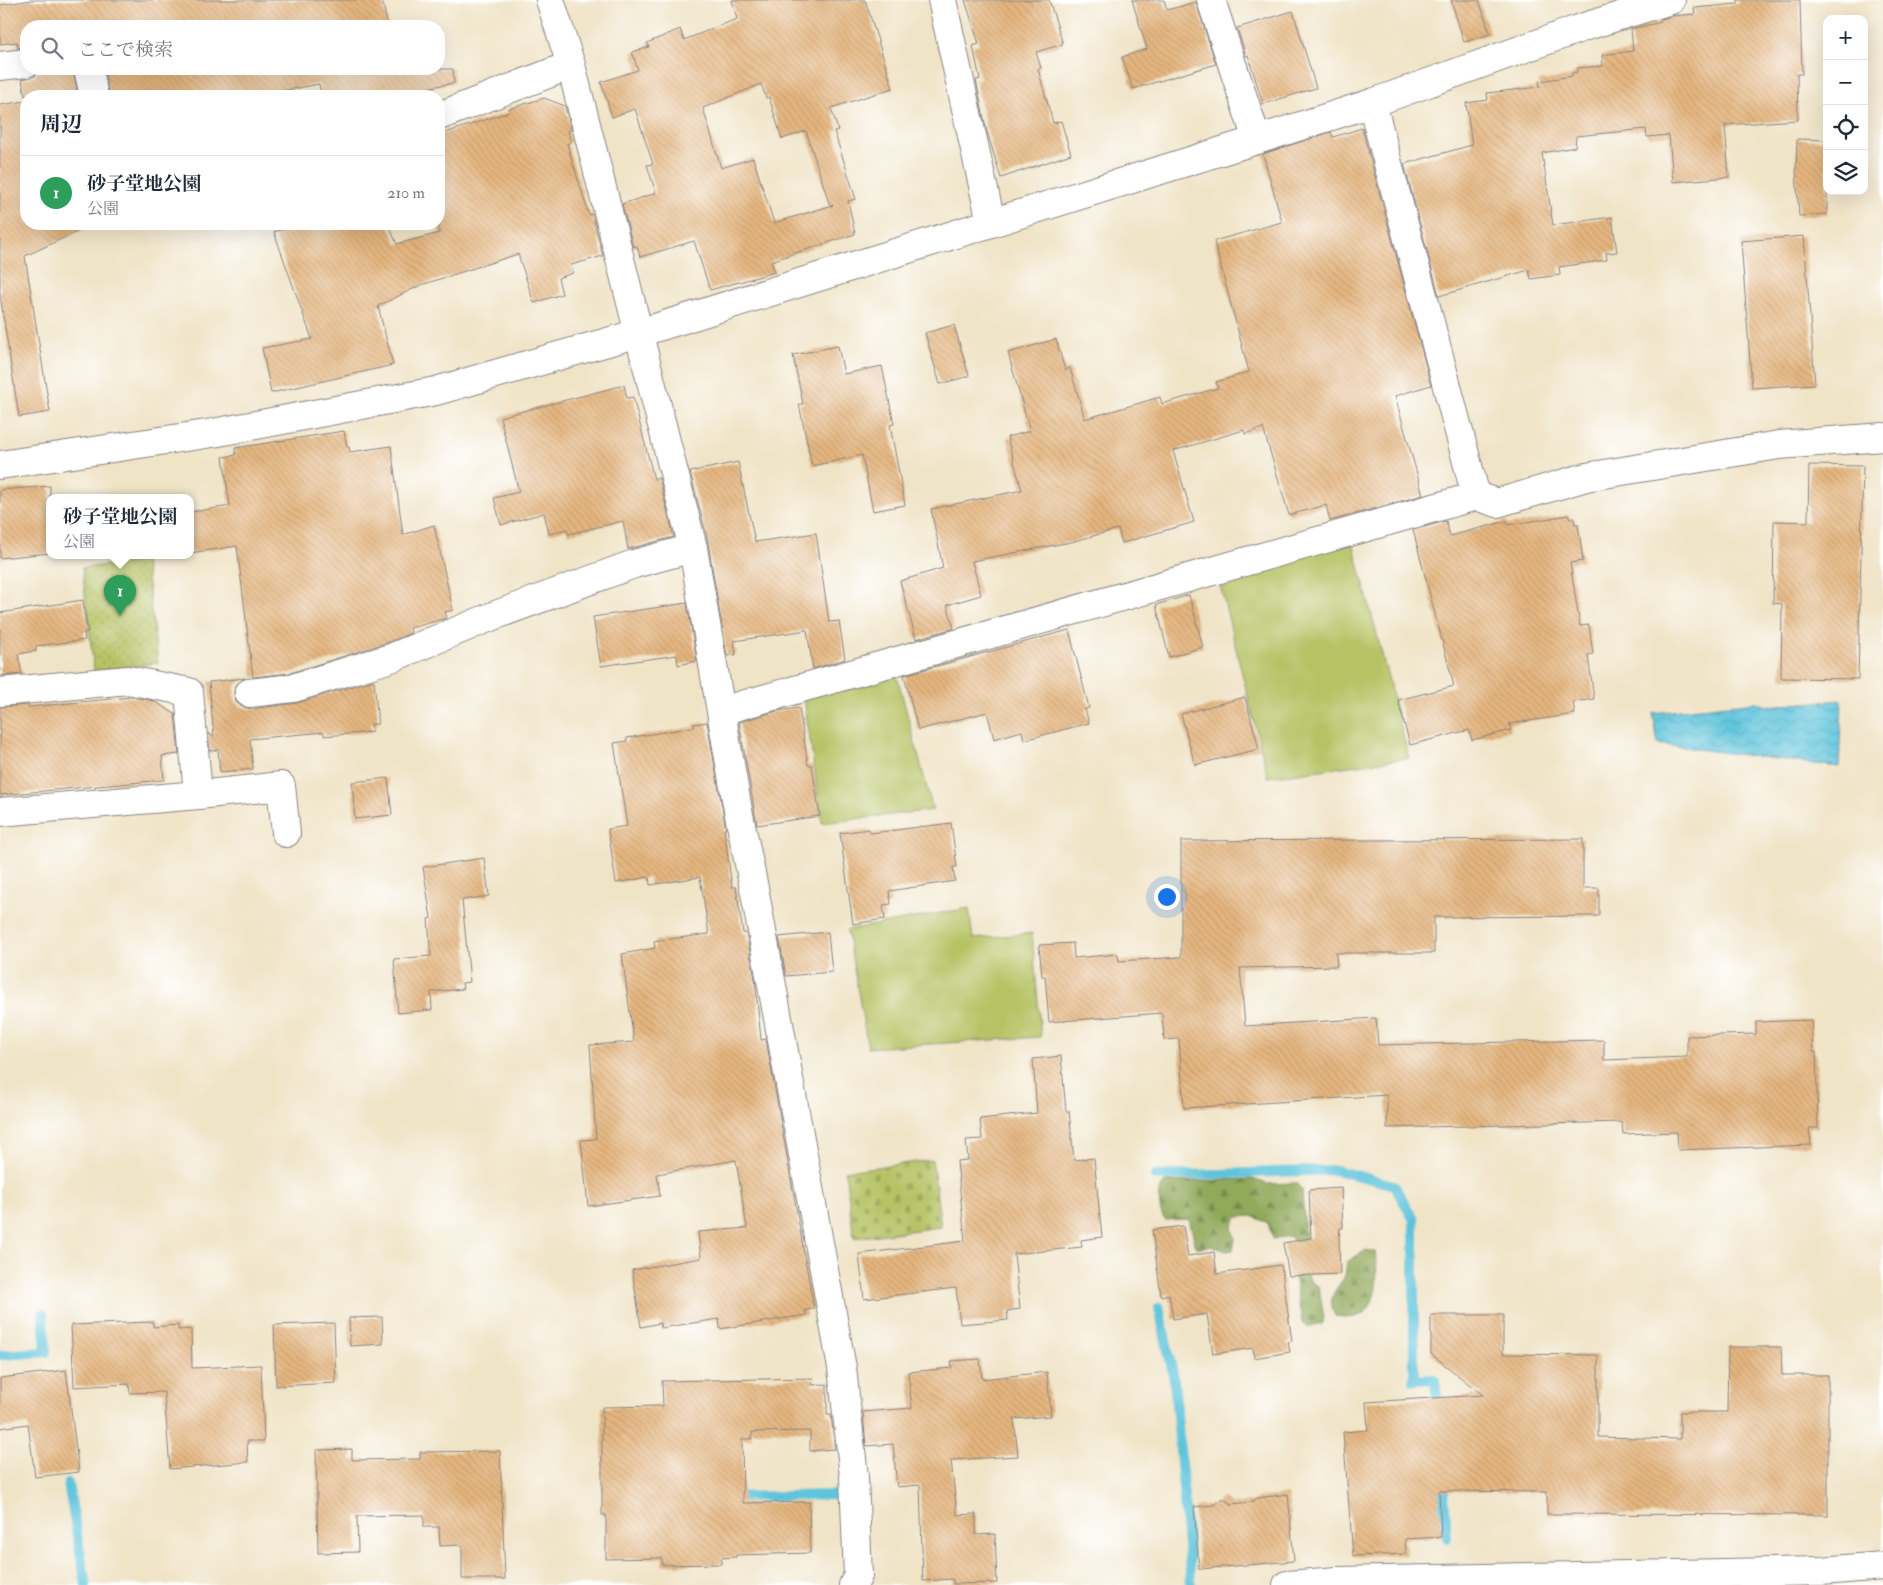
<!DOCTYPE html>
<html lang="ja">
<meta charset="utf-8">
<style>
:root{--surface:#fff;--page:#f6f6f7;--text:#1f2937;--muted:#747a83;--line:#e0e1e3;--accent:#2563eb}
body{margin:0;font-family:"IM FELL Double Pica","Noto Serif JP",serif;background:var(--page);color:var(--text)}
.controls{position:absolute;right:15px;top:15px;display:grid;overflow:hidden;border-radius:10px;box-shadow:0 5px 20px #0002}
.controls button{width:45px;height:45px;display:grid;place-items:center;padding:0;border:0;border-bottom:1px solid var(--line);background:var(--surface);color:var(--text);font:25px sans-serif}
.you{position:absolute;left:1166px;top:896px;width:18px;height:18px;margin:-12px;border:4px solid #fff;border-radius:50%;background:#1a73e8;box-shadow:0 0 0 8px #1a73e833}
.badge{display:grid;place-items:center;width:32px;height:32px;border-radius:50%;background:var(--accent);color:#fff;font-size:16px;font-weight:700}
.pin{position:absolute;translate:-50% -41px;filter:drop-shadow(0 1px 2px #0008)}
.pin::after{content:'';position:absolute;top:26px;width:18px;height:15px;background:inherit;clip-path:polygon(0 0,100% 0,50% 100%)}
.popup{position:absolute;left:46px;top:494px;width:148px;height:65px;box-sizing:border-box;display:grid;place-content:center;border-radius:10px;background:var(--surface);filter:drop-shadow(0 1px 4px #0005);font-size:16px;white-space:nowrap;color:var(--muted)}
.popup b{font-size:19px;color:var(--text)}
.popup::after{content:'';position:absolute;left:50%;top:100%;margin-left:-10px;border:10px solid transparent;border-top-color:var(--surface)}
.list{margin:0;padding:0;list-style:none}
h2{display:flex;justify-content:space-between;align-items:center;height:65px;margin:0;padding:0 20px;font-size:21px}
h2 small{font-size:16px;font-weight:400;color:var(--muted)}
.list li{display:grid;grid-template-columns:32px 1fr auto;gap:15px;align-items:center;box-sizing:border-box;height:75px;padding:0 20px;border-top:1px solid var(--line)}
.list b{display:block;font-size:19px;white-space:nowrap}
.list p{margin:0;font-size:16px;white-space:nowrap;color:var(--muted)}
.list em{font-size:16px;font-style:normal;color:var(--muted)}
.icon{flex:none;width:28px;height:28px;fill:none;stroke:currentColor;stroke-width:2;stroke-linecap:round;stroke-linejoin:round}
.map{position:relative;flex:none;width:1883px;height:1585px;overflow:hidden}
.search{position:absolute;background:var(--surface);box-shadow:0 5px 20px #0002;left:20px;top:20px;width:425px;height:55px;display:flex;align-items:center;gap:12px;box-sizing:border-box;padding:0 18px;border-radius:20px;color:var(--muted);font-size:19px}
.panel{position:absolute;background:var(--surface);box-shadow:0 5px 20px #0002;left:20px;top:90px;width:425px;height:140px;border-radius:20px}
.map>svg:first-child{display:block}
.grass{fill:#b6c365;stroke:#6c7250}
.forest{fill:url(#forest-firs);stroke:#59664a}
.cemetery{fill:url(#cemetery-stones);stroke:#6c7250}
.park{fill:url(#park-dots);stroke:#6c7250}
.water{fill:url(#water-waves);stroke:#40738b}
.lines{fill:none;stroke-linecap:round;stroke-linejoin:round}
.stream{stroke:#5ec4db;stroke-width:10}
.building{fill:url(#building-back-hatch);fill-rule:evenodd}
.minor-casing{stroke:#898381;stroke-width:30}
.minor{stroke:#fff;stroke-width:28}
</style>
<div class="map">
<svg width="1883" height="1585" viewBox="0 0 1883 1585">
<defs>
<pattern id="forest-firs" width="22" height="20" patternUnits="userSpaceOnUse" patternTransform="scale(1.25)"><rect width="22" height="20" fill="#90a95a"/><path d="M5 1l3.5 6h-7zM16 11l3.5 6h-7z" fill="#75894c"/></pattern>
<pattern id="cemetery-stones" width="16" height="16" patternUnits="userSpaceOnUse" patternTransform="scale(1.25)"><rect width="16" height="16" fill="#b6c365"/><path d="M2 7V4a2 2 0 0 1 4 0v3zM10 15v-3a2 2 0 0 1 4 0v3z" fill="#9ca759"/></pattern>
<pattern id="park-dots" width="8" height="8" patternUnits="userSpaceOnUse" patternTransform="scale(1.25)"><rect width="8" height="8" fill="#b6c365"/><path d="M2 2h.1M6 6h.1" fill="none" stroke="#9ca759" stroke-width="1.8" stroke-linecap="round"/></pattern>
<pattern id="water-waves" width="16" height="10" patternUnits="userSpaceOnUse" patternTransform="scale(1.25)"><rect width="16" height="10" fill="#5ec4db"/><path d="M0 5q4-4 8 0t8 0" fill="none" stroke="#51a8bd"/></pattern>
<pattern id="building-back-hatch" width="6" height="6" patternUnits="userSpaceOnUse" patternTransform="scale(1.25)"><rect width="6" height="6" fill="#e5b67f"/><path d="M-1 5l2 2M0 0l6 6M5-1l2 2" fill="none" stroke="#c49c6f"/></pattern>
</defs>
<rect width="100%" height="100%" fill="#fff"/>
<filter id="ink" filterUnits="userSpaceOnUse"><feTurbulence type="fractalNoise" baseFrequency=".02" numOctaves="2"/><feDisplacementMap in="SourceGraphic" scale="10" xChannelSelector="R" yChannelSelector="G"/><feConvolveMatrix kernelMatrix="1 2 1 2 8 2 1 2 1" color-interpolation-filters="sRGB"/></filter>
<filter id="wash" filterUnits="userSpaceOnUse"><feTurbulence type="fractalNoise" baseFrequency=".0096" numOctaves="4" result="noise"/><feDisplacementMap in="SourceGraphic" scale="20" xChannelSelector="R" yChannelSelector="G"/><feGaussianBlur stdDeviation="1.12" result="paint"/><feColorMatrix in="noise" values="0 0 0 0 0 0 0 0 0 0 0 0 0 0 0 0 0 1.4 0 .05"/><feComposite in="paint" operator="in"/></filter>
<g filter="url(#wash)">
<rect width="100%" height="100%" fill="#f0e4c7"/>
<!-- grass -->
<g class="grass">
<path d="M 1352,539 L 1409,758 L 1268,777 L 1217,573 Z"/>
<path d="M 895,669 L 933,810 L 822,823 L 804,698 Z"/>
<path d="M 969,908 L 973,939 L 1032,933 L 1041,1037 L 868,1048 L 847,930 Z"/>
</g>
<!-- forest -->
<g class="forest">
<path d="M 1252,1179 L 1268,1184 L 1296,1183 L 1302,1190 L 1308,1277 L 1312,1283 L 1319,1287 L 1323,1313 L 1322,1324 L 1308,1327 L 1302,1322 L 1293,1268 L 1297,1253 L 1293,1239 L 1289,1236 L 1273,1239 L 1268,1223 L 1252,1216 L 1237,1217 L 1232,1227 L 1235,1239 L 1233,1250 C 1225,1252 1224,1248 1217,1247 C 1210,1245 1203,1249 1196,1247 L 1189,1219 L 1165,1220 C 1158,1212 1157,1189 1165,1182 Z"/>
<path d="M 1366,1250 L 1375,1252 C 1378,1272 1380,1313 1354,1317 C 1347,1318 1342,1319 1335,1316 C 1327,1298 1335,1291 1344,1278 C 1346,1274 1346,1267 1347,1262 Z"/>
</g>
<!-- cemetery -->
<path class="cemetery" d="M 932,1160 L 941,1227 L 854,1238 L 845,1171 Z"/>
<!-- park -->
<path class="park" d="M 145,561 L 158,663 L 94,671 L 82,568 Z"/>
<!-- water -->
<path class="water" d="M 1842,700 L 1839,767 L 1658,744 L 1653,713 L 1757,702 L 1766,706 Z"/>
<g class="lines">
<!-- stream -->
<g class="stream">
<path d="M 1155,1176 L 1335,1170 L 1394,1185 L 1414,1220 L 1414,1380 L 1435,1379 L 1438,1411"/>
<path d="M 1159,1308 L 1174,1379 L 1191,1583"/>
<path d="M 0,1355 L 46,1352 L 43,1314"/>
<path d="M 1443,1478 L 1447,1538"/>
<path d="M 68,1483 L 86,1585"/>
<path d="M 730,1497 L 837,1495"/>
</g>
</g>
<g id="blocks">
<!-- building -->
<g class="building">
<path d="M 31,0 L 382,0 L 388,26 L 26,26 L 26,48 L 18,48 L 17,42 L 0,44 L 0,5 Z"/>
<path d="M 732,0 L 865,0 L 893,88 L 831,108 L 838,130 L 834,131 L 856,199 L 848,201 L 855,234 L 771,261 L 775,272 L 710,290 L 694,241 L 640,257 L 637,246 L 633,247 L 622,204 L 656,193 L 647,165 L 653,164 L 635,109 L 612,117 L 601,82 L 638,70 L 632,52 L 649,47 L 647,43 L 680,29 L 684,40 L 737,19 ZM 761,84 L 766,98 L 769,97 L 782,139 L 806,131 L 830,206 L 833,205 L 774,223 L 753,158 L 721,168 L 703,108 Z"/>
<path d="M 965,0 L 1049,0 L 1063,44 L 1036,52 L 1041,68 L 1038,69 L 1053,123 L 1061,121 L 1071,154 L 1001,178 L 986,128 L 976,80 L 980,79 L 973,46 L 979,44 Z"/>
<path d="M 1132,0 L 1164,0 L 1167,10 L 1196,2 L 1216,64 L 1133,89 L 1122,57 L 1147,49 Z"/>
<path d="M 1451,0 L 1479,0 L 1490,34 L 1464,42 Z"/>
<path d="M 1738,0 L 1800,0 L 1802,74 L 1797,74 L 1798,120 L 1725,125 L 1729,177 L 1673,182 L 1669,135 L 1647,137 L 1646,129 L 1576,136 L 1575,147 L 1542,153 L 1553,225 L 1612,217 L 1617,252 L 1606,253 L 1607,260 L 1559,267 L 1560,275 L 1531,279 L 1529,270 L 1439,296 L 1404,164 L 1472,145 L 1466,103 L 1488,100 L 1487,93 L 1540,87 L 1539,81 L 1572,76 L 1572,73 L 1577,72 L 1577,68 L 1603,66 L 1602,55 L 1633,51 L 1631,29 L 1661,22 L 1661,19 L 1672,16 L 1695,14 L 1694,8 L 1738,4 Z"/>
<path d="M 1293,11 L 1316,88 L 1263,104 L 1248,55 L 1246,56 L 1237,28 Z"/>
<path d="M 40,69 L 73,69 L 78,96 L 25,96 L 22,79 L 35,76 Z"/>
<path d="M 104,69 L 453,69 L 454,83 L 382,96 L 321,96 L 319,84 L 256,96 L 109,96 Z"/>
<path d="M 544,98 L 565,106 L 571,130 L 568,131 L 571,142 L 567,144 L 589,215 L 592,214 L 603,256 L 571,265 L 573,273 L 558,278 L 562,294 L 534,303 L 518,254 L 421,285 L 378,306 L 393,365 L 271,393 L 262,348 L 312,339 L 274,232 L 298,224 L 388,224 L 397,244 L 439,233 L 439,135 L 509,112 L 508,109 Z"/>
<path d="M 26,101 L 26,224 L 94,224 L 25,256 L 50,412 L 19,417 L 0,295 L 0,105 Z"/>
<path d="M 1362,128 L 1431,385 L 1395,396 L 1423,495 L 1330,521 L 1326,505 L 1289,515 L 1263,428 L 1245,434 L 1244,430 L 1173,451 L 1194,522 L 1122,543 L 1118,529 L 1071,542 L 972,561 L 981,595 L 947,605 L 954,628 L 916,639 L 900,581 L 943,568 L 931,509 L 1022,490 L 1007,437 L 1030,431 L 1008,353 L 1056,339 L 1065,370 L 1070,368 L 1085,419 L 1160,397 L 1162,404 L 1218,388 L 1216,382 L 1249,372 L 1214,241 L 1282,222 L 1263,154 L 1331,132 L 1333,137 Z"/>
<path d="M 1797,139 L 1827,140 L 1827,214 L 1799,216 L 1796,171 Z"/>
<path d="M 1804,236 L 1815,384 L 1752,388 L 1741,241 Z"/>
<path d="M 954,325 L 969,376 L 940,384 L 925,333 Z"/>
<path d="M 838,346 L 844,374 L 882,366 L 894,424 L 890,425 L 905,505 L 873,511 L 862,455 L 812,466 L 799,404 L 803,404 L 793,355 Z"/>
<path d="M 624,385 L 627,398 L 633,397 L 654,479 L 659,478 L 674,537 L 628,549 L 623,521 L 568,534 L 567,529 L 549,534 L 544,513 L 501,525 L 494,498 L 519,492 L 500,417 Z"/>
<path d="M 344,431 L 347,447 L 349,447 L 350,452 L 391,446 L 403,535 L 434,525 L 453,610 L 445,612 L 447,618 L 410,628 L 411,633 L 386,643 L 290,673 L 253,677 L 237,546 L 190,553 L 190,512 L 230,506 L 223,457 L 236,455 L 235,448 Z"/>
<path d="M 738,462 L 755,542 L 816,533 L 829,622 L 839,621 L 845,659 L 813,669 L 807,630 L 734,641 L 736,655 L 727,656 L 707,537 L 690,472 Z"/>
<path d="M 1809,465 L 1863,466 L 1858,679 L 1781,678 L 1782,604 L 1773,603 L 1774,521 L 1808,522 Z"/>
<path d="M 50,486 L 50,553 L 0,558 L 0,490 Z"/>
<path d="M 1569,515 L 1569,518 L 1574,518 L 1575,524 L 1578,524 L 1583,561 L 1570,563 L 1580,626 L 1589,625 L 1593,654 L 1588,655 L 1594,699 L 1573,702 L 1575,714 L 1509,724 L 1511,730 L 1472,740 L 1469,730 L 1410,745 L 1398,700 L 1454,686 L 1413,530 L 1446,521 L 1450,536 L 1507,521 L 1508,525 Z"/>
<path d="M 1189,595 L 1203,647 L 1169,657 L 1156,605 Z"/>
<path d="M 83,600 L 88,632 L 84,632 L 85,640 L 36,646 L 36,651 L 18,654 L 22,674 L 0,676 L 0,613 Z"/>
<path d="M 687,603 L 697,661 L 678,665 L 677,655 L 601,666 L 593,617 Z"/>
<path d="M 1069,630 L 1089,708 L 1085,709 L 1089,723 L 1024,740 L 1022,731 L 994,739 L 987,712 L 918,730 L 904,675 Z"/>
<path d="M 245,678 L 235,686 L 234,695 L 236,702 L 242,707 L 251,709 L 297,703 L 374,680 L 378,724 L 371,724 L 372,732 L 324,736 L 324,732 L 250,739 L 253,769 L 220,772 L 218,750 L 210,751 L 208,733 L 214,737 L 209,682 Z"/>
<path d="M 132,697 L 154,701 L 175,714 L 179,754 L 162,756 L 164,780 L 0,795 L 0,707 L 28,705 L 28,707 Z"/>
<path d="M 1245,697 L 1259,749 L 1195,765 L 1181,714 Z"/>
<path d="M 799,708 L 808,765 L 812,765 L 820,816 L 757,825 L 739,722 L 777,711 Z"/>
<path d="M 707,722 L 726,829 L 724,829 L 732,887 L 736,887 L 743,933 L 746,933 L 755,979 L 761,1040 L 766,1039 L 814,1309 L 805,1310 L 806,1315 L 720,1329 L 719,1319 L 661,1328 L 660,1323 L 641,1327 L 632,1270 L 701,1258 L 698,1232 L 747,1228 L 736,1160 L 657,1174 L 660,1196 L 588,1206 L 581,1140 L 596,1139 L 590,1045 L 634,1042 L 622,954 L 655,948 L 654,941 L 709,934 L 700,877 L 650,885 L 649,877 L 616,883 L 608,829 L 627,826 L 614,743 L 627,741 L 627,738 L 694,727 L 694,724 Z"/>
<path d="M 388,778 L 392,815 L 355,819 L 352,782 Z"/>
<path d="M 951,823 L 957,867 L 953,867 L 955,881 L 889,891 L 891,904 L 883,905 L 885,919 L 853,924 L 840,833 L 869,829 L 870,833 L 880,832 Z"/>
<path d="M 1583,839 L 1583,888 L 1599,888 L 1599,916 L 1434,917 L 1434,953 L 1336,953 L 1337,966 L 1240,968 L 1245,1026 L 1376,1018 L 1378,1045 L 1604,1040 L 1604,1060 L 1687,1057 L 1687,1036 L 1756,1034 L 1756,1022 L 1811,1020 L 1813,1052 L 1816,1052 L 1818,1128 L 1809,1128 L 1811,1145 L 1678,1150 L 1677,1132 L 1623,1134 L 1622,1122 L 1387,1128 L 1387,1095 L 1184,1108 L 1179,1039 L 1164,1040 L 1162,1013 L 1049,1022 L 1045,976 L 1042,976 L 1039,945 L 1073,943 L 1074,958 L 1118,954 L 1119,961 L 1181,957 L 1181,841 Z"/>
<path d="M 484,858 L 489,896 L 462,900 L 470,982 L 462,983 L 463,989 L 431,992 L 432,1010 L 398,1013 L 394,959 L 431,956 L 428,919 L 431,918 L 423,867 Z"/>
<path d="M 828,932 L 832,972 L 786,976 L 779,937 Z"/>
<path d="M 1061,1056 L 1066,1111 L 1069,1111 L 1074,1160 L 1094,1158 L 1102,1237 L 1081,1240 L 1082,1247 L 1014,1254 L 1020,1309 L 1007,1311 L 1008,1320 L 960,1324 L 956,1288 L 864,1299 L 859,1254 L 965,1241 L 957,1161 L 968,1160 L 966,1140 L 982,1139 L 980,1119 L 1037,1113 L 1033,1059 Z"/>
<path d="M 1341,1188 L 1343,1228 L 1340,1228 L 1339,1238 L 1340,1274 L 1289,1276 L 1283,1243 L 1311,1238 L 1309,1190 Z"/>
<path d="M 1183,1226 L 1188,1256 L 1214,1252 L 1217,1274 L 1281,1265 L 1292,1341 L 1288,1342 L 1290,1352 L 1254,1358 L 1253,1348 L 1213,1354 L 1207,1314 L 1173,1319 L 1169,1294 L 1161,1296 L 1152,1230 Z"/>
<path d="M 1431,1315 L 1503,1315 L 1503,1354 L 1598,1355 L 1598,1437 L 1680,1439 L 1680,1412 L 1727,1412 L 1728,1347 L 1781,1347 L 1782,1375 L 1828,1375 L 1828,1515 L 1547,1514 L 1547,1492 L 1439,1491 L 1441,1537 L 1405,1539 L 1406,1554 L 1353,1556 L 1343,1432 L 1368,1430 L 1366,1402 L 1483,1395 L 1431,1354 Z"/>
<path d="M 382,1317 L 383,1344 L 350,1346 L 349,1318 Z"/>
<path d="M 153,1322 L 153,1327 L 178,1325 L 178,1330 L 191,1329 L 192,1368 L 261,1365 L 264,1441 L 247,1441 L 248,1462 L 170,1469 L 164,1392 L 130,1393 L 129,1384 L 74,1387 L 71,1325 Z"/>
<path d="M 334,1323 L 336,1383 L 276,1386 L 274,1325 Z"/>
<path d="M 980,1359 L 982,1379 L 1047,1372 L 1051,1416 L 1014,1419 L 1018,1456 L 951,1460 L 957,1515 L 976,1514 L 976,1535 L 995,1534 L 997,1583 L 953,1584 L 953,1579 L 923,1581 L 920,1485 L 897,1487 L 893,1444 L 866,1446 L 863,1412 L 912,1408 L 908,1372 L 952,1368 L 951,1361 Z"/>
<path d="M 66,1370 L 79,1472 L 35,1477 L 28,1424 L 0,1428 L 0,1378 Z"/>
<path d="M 813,1378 L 812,1385 L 827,1384 L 827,1415 L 831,1415 L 835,1449 L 810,1451 L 810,1431 L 752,1432 L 752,1439 L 742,1439 L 743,1503 L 809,1502 L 810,1553 L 736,1555 L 736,1557 L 721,1558 L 721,1564 L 662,1565 L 662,1558 L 606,1559 L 606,1515 L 602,1515 L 602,1407 L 663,1406 L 662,1381 Z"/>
<path d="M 352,1449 L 352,1460 L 420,1459 L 420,1452 L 500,1451 L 505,1579 L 462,1579 L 462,1545 L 440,1546 L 439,1527 L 424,1527 L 424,1515 L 357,1516 L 358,1552 L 318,1553 L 316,1450 Z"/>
<path d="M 1288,1494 L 1294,1561 L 1199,1569 L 1194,1507 L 1214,1505 L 1222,1498 L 1231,1504 L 1251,1502 L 1258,1498 Z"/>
</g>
</g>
</g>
<g filter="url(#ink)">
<use href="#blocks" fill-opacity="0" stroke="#898381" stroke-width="1"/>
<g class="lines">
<!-- minor casing -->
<g class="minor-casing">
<g id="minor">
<path d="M 550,0 L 571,65 L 693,548 L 737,805 L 755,893 L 842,1368 L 854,1477 L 858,1576 L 853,1585"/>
<path d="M 942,0 L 991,222"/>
<path d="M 1211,0 L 1257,140"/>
<path d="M 0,66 L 26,63"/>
<path d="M 88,69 L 94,96"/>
<path d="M 1372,103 L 1476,496"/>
<path d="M 439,116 L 571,65"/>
<path d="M 0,465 L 213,433 L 436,391 L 639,333 L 1257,140 L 1372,103 L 1584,27 L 1671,0"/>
<path d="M 0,692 L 128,680 L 189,692 L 198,795 L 0,812"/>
<path d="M 249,693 L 293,688 L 391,658 L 493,616 L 634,564 L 693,548"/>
<path d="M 721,711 L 1476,496 L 1497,503 L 1586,477 L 1779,445 L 1883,437"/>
<path d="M 198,795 L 281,786 L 286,833"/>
<path d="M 1287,1585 L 1337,1581 L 1821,1571 L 1883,1566"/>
</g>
</g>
<!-- minor -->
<use href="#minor" class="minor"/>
</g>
</g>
</svg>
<div class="controls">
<button>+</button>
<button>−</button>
<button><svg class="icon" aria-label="locate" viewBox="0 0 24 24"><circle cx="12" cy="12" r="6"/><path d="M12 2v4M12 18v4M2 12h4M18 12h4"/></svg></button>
<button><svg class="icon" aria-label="layers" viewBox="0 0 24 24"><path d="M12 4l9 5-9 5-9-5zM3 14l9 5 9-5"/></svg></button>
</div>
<div class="you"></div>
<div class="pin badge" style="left:120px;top:616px;background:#2e9e5b">1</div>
<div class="popup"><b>砂子堂地公園</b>公園</div>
<div class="search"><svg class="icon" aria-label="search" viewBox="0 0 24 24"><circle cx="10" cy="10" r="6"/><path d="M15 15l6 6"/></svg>ここで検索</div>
<section class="panel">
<h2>周辺<small></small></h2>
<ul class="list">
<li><span class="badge" style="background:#2e9e5b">1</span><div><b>砂子堂地公園</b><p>公園</p></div><em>210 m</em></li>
</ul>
</section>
</div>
